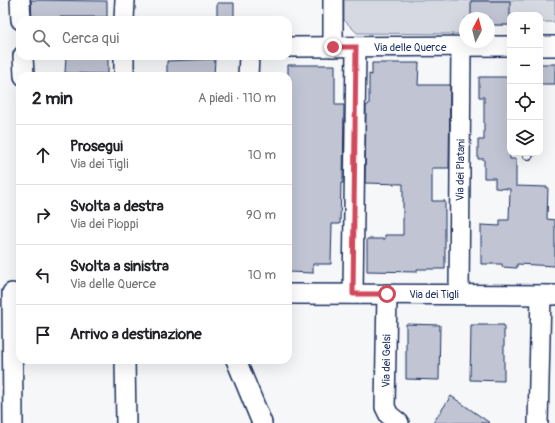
<!DOCTYPE html>
<html lang="it">
<meta charset="utf-8">
<style>
:root{--surface:#fff;--page:#f2f2f2;--text:#202124;--muted:#757577;--line:#e0e0e0}
body{margin:0;font-family:Pangolin,sans-serif;background:var(--page);color:var(--text)}
.controls{position:absolute;right:12px;top:12px;display:grid;overflow:hidden;border-radius:8px;box-shadow:0 4px 16px #0002}
.controls button{width:36px;height:36px;display:grid;place-items:center;padding:0;border:0;border-bottom:1px solid var(--line);background:var(--surface);color:var(--text);font:20px sans-serif}
.compass{position:absolute;left:459px;top:12px;width:36px;height:36px;border-radius:50%;background:var(--surface);box-shadow:0 4px 16px #0002;rotate:7deg}
.stop{position:absolute;width:12px;height:12px;margin:-9px;border:3px solid #d1495b;border-radius:50%;background:#fff}
.stop.end{background:#d1495b;border-color:#fff;box-shadow:0 1px 4px #0008}
.list{margin:0;padding:0;list-style:none}
h2{display:flex;justify-content:space-between;align-items:center;height:52px;margin:0;padding:0 16px;font-size:17px}
h2 small{font-size:13px;font-weight:400;color:var(--muted)}
.list li{display:grid;grid-template-columns:26px 1fr auto;gap:12px;align-items:center;box-sizing:border-box;height:60px;padding:0 16px;border-top:1px solid var(--line)}
.list b{display:block;font-size:15px;white-space:nowrap}
.list p{margin:0;font-size:13px;white-space:nowrap;color:var(--muted)}
.list em{font-size:13px;font-style:normal;color:var(--muted)}
.icon{flex:none;width:22px;height:22px;fill:none;stroke:currentColor;stroke-width:2;stroke-linecap:round;stroke-linejoin:round}
.map{position:relative;flex:none;width:555px;height:423px;overflow:hidden}
.search{position:absolute;background:var(--surface);box-shadow:0 4px 16px #0002;left:16px;top:16px;width:276px;height:44px;display:flex;align-items:center;gap:10px;box-sizing:border-box;padding:0 14px;border-radius:12px;color:var(--muted);font-size:15px}
.panel{position:absolute;background:var(--surface);box-shadow:0 4px 16px #0002;left:16px;top:72px;width:276px;height:292px;border-radius:12px}
.map>svg:first-child{display:block}
.green{fill:#d6d9e2;stroke:#7884a0}
.building{fill:#c0c4d3;stroke:#1b2f5e}
.lines{fill:none;stroke-linecap:round;stroke-linejoin:round}
.service-casing{stroke:#1b2f5e;stroke-width:13}
.minor-casing{stroke:#1b2f5e;stroke-width:22}
.service{stroke:#fff;stroke-width:10}
.minor{stroke:#fff;stroke-width:19}
.route{stroke:#d1495b;stroke-width:5}
.labels{text-anchor:middle;stroke-width:4;stroke-linejoin:round;paint-order:stroke}
.street-label{font-size:11px;fill:#1b2f5e;stroke:#fff}
</style>
<div class="map">
<svg width="555" height="423" viewBox="0 0 555 423">
<rect width="100%" height="100%" fill="#f6f7f9"/>
<filter id="ink" filterUnits="userSpaceOnUse"><feTurbulence type="fractalNoise" baseFrequency=".025" numOctaves="2"/><feDisplacementMap in="SourceGraphic" scale="8" xChannelSelector="R" yChannelSelector="G"/><feConvolveMatrix kernelMatrix="1 2 1 2 8 2 1 2 1" color-interpolation-filters="sRGB"/></filter>
<g filter="url(#ink)">
<!-- green -->
<path class="green" d="M 344,0 L 555,0 L 555,22 L 540,22 L 540,15 L 510,15 L 510,25 L 489,25 L 489,18 L 465,18 L 465,29 L 458,34 L 357,33 L 344,20 Z"/>
<!-- building -->
<g class="building">
<path d="M 31,0 L 107,1 L 107,17 L 59,17 L 59,20 L 32,20 Z"/>
<path d="M 471,1 L 510,1 L 510,25 L 489,25 L 489,18 L 471,18 Z"/>
<path d="M 217,3 L 234,3 L 234,20 L 219,20 L 219,18 L 217,18 Z"/>
<path d="M 66,56 L 108,56 L 108,74 L 65,73 Z"/>
<path d="M 215,59 L 214,76 L 167,76 L 167,61 Z"/>
<path d="M 372,63 L 419,63 L 418,85 L 450,85 L 449,168 L 432,168 L 432,201 L 445,201 L 445,269 L 417,269 L 417,272 L 367,271 L 367,239 L 385,239 L 385,235 L 403,235 L 403,184 L 365,183 L 366,106 L 369,104 L 369,74 L 372,75 Z"/>
<rect x="540" y="64" width="15" height="20"/>
<path d="M 288,65 L 335,65 L 335,105 L 344,105 L 343,183 L 341,183 L 340,224 L 332,224 L 331,264 L 313,264 L 313,273 L 288,272 Z"/>
<path d="M 479,77 L 510,77 L 510,159 L 516,159 L 516,186 L 548,187 L 547,219 L 555,220 L 555,266 L 517,264 L 517,268 L 502,267 L 502,264 L 481,264 L 481,225 L 500,226 L 500,220 L 509,220 L 510,189 L 495,188 L 495,178 L 484,178 L 484,159 L 478,159 L 478,140 L 484,140 L 484,97 L 479,97 Z"/>
<path d="M 406,324 L 440,325 L 439,380 L 406,379 Z"/>
<path d="M 471,325 L 504,325 L 504,381 L 470,380 Z"/>
<path d="M 451,396 L 490,423 L 433,423 Z"/>
</g>
<g class="lines">
<!-- service casing -->
<g class="service-casing">
<path id="service" d="M 528,154 L 528,153"/>
</g>
<!-- minor casing -->
<g class="minor-casing">
<g id="minor">
<path d="M 20,0 L 21,20"/>
<path d="M 124,20 L 125,0"/>
<path d="M 540,46 L 555,46"/>
<path d="M 288,47 L 510,46"/>
<path d="M 333,47 L 333,0"/>
<path d="M 23,56 L 24,76"/>
<path d="M 124,76 L 124,56"/>
<path d="M 248,76 L 249,56"/>
<path d="M 12,293 L 13,423"/>
<path d="M 288,294 L 555,295"/>
<path d="M 353,294 L 356,47"/>
<path d="M 387,294 L 385,407 L 389,415 L 399,423"/>
<path d="M 459,294 L 461,47"/>
<path d="M 125,360 L 126,423"/>
<path d="M 236,360 L 262,423"/>
<path d="M 538,423 L 541,295"/>
</g>
</g>
<!-- service -->
<use href="#service" class="service"/>
<!-- minor -->
<use href="#minor" class="minor"/>
</g>
</g>
<g class="lines" filter="url(#ink)">
<!-- route -->
<path class="route" d="M 333,47 L 356,47 L 353,294 L 387,294"/>
</g>
<g class="labels">
<!-- street labels -->
<g class="street-label">
<text x="410" y="51">Via delle Querce</text>
<text transform="translate(460 170) rotate(-89)" y="4">Via dei Platani</text>
<text x="434" y="298">Via dei Tigli</text>
<text transform="translate(386 361) rotate(-89)" y="4">Via dei Gelsi</text>
</g>
</g>
</svg>
<div class="controls">
<button>+</button>
<button>−</button>
<button><svg class="icon" aria-label="locate" viewBox="0 0 24 24"><circle cx="12" cy="12" r="6"/><path d="M12 2v4M12 18v4M2 12h4M18 12h4"/></svg></button>
<button><svg class="icon" aria-label="layers" viewBox="0 0 24 24"><path d="M12 4l9 5-9 5-9-5zM3 14l9 5 9-5"/></svg></button>
</div>
<svg class="compass" viewBox="-18 -18 36 36"><path d="M0-13l5 13h-10z" fill="#e53935"/><path d="M0 13l5-13h-10z" fill="#757577"/></svg>
<div class="stop" style="left:387px;top:294px"></div>
<div class="stop end" style="left:333px;top:47px"></div>
<div class="search"><svg class="icon" aria-label="search" viewBox="0 0 24 24"><circle cx="10" cy="10" r="6"/><path d="M15 15l6 6"/></svg>Cerca qui</div>
<section class="panel">
<h2>2 min<small>A piedi · 110 m</small></h2>
<ul class="list">
<li><svg class="icon" aria-label="ahead" viewBox="0 0 24 24"><path d="M12 20V5M6 11l6-6 6 6"/></svg><div><b>Prosegui</b><p>Via dei Tigli</p></div><em>10 m</em></li>
<li><svg class="icon" aria-label="right" viewBox="0 0 24 24"><path d="M7 20v-9h11M14 6l5 5-5 5"/></svg><div><b>Svolta a destra</b><p>Via dei Pioppi</p></div><em>90 m</em></li>
<li><svg class="icon" aria-label="left" viewBox="0 0 24 24"><path d="M17 20v-9H6M10 6l-5 5 5 5"/></svg><div><b>Svolta a sinistra</b><p>Via delle Querce</p></div><em>10 m</em></li>
<li><svg class="icon" aria-label="arrive" viewBox="0 0 24 24"><path d="M6 21V4h12l-3 4 3 4H6"/></svg><div><b>Arrivo a destinazione</b></div></li>
</ul>
</section>
</div>
